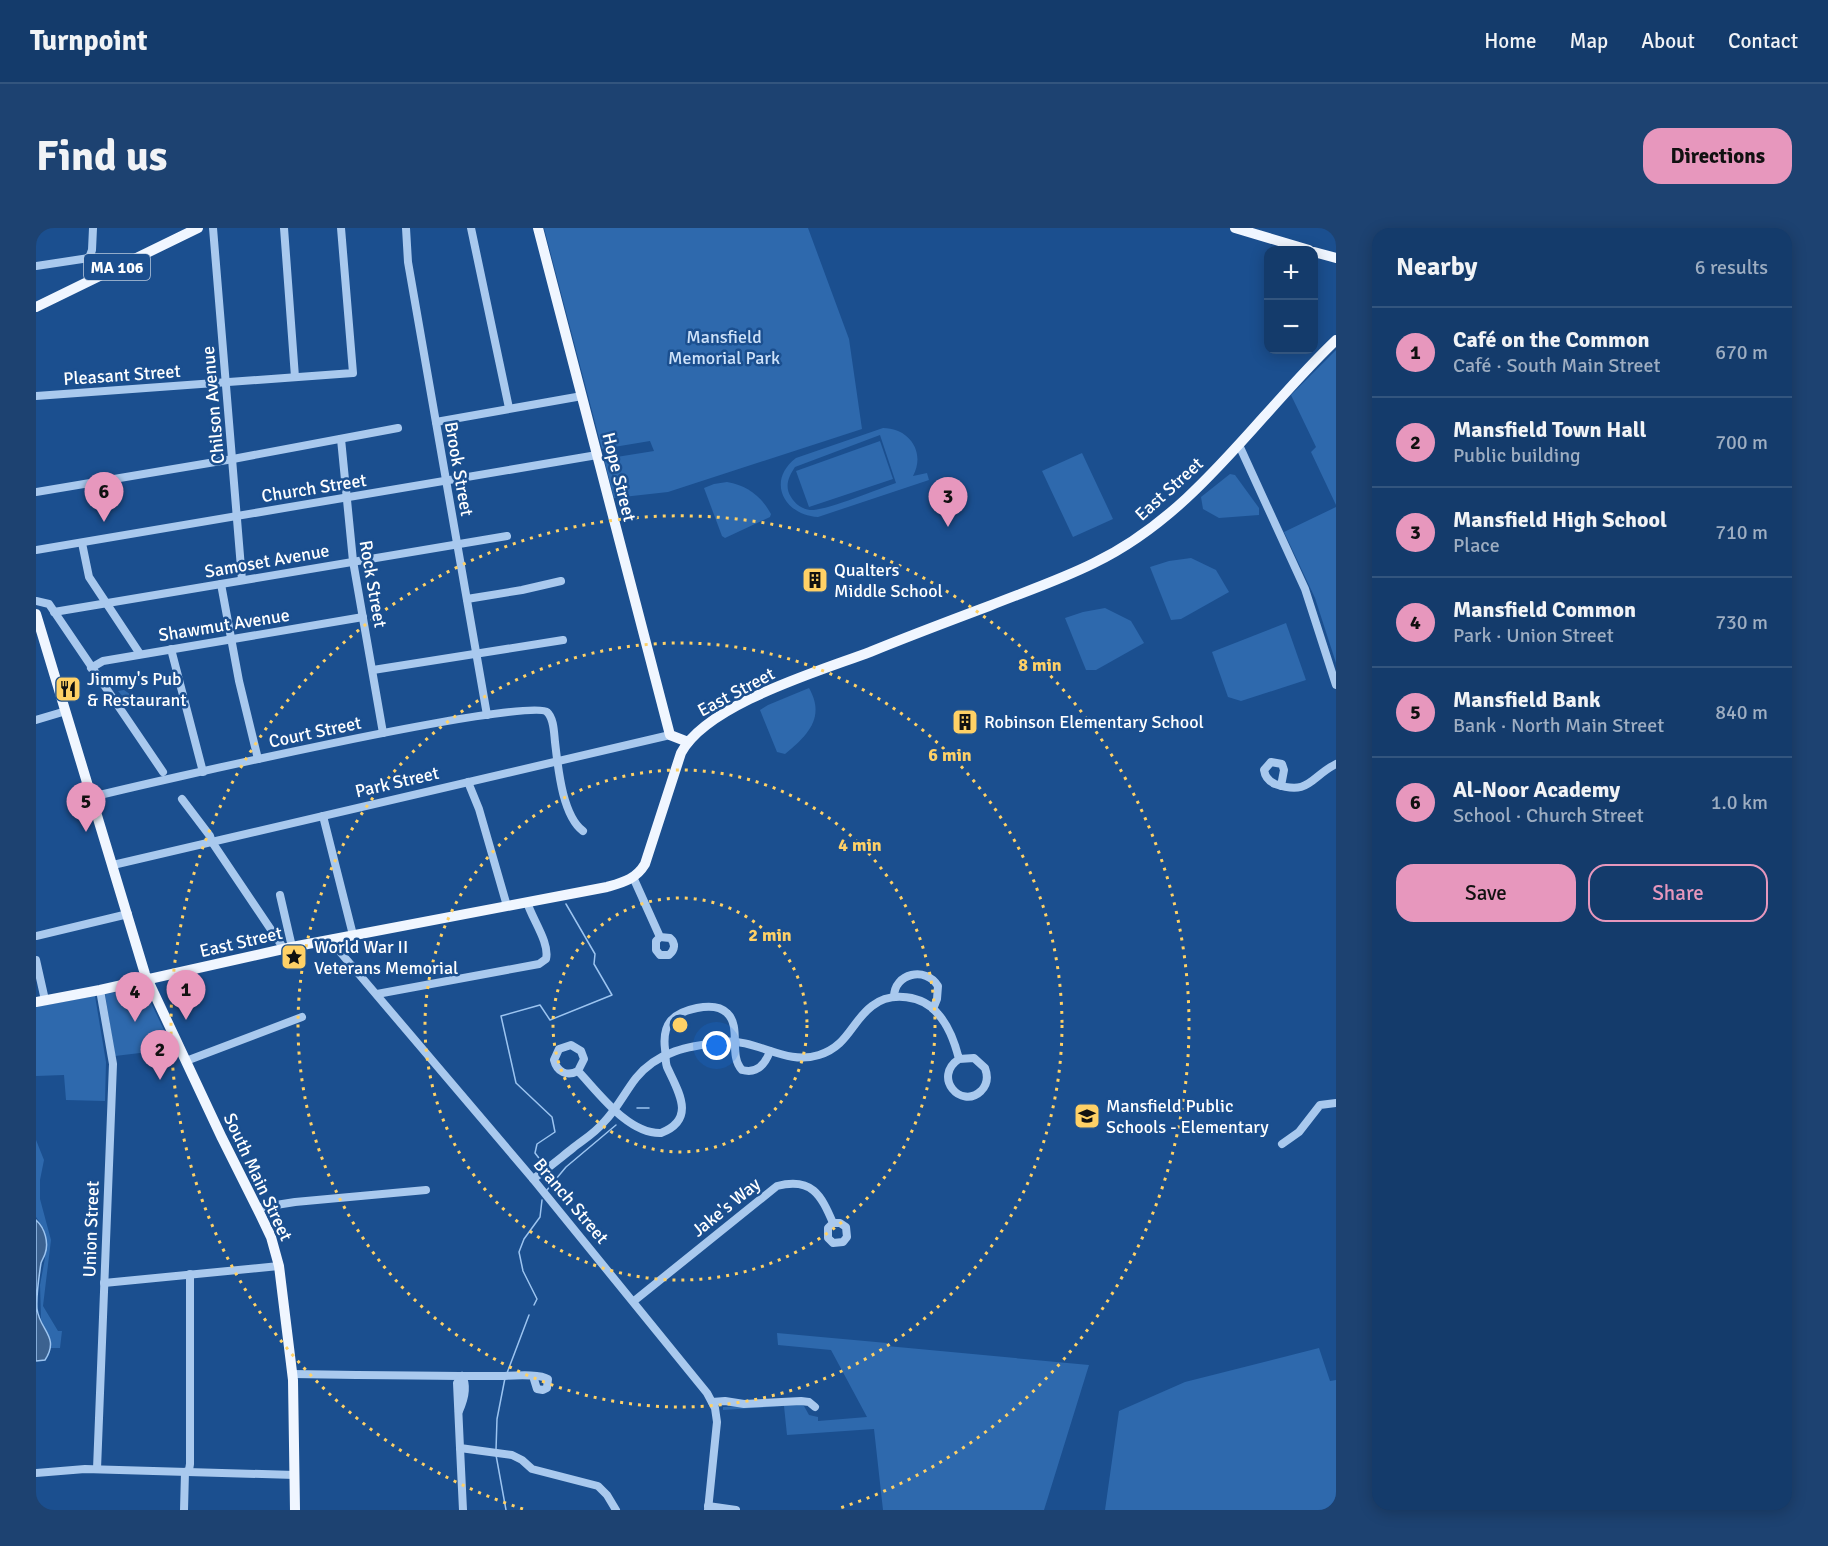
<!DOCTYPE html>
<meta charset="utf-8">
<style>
:root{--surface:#143b6b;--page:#1d4271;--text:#f1f3f6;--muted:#9dadc1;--line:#33557e;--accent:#e797bd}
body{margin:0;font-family:Signika,sans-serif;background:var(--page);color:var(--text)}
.controls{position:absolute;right:18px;top:18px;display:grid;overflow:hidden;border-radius:12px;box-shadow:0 3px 15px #0003}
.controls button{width:54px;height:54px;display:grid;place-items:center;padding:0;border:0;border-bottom:2px solid var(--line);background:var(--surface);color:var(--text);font:30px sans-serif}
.you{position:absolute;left:681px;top:818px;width:21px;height:21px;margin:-15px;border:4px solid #fff;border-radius:50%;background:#1a73e8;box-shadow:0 0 0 9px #1a73e833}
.badge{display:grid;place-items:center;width:39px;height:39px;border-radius:50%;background:var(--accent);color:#111;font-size:20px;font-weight:700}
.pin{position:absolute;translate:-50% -50px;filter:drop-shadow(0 2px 3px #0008)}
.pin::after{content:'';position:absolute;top:32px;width:21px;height:18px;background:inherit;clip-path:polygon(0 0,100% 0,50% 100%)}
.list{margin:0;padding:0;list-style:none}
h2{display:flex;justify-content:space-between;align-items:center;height:78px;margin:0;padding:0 24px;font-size:26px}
h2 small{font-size:20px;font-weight:400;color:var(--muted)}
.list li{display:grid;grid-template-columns:39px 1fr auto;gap:18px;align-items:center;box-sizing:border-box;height:90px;padding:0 24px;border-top:2px solid var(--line)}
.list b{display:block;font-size:22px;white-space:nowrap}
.list p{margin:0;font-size:20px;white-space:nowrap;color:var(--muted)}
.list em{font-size:20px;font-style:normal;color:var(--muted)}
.actions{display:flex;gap:12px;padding:18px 24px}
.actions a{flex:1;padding:14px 0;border:2px solid var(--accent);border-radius:18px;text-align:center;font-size:21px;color:var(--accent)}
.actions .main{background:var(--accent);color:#111}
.map{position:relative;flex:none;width:1300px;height:1282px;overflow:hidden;border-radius:18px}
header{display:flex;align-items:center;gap:36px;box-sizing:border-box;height:84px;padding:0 30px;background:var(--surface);border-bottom:2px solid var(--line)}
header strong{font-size:28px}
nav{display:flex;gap:33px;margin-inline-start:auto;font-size:21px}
.intro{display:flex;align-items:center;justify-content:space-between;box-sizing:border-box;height:144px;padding:0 36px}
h1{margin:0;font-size:42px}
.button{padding:15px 27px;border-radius:18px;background:var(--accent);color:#111;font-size:21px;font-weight:700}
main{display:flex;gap:36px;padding:0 36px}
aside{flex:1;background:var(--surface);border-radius:18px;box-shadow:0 3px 15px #0003}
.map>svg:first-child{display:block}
.green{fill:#2e69ad;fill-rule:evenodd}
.water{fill:#3c6290;stroke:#9cc4f0;stroke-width:1.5}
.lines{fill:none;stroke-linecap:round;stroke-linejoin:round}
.stream{stroke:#9cc4f0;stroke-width:1.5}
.minor{stroke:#a9c9ee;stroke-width:8}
.major{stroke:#f0f6ff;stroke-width:10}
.ring{fill:none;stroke:#ffd166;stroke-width:3;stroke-dasharray:3 6}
.labels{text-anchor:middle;stroke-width:5;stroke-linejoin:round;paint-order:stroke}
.shield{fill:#1b4f8f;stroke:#bbcadd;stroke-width:1.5}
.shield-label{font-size:16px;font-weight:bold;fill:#fff}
.park-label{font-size:18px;fill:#cfe3fa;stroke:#1b4f8f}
.street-label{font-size:18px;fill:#fff;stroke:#1b4f8f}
.poi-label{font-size:18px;fill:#fff;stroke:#1b4f8f;text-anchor:start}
.centre{fill:#ffd166;stroke:#1b4f8f;stroke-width:3}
.ring-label{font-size:18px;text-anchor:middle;font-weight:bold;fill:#ffd166;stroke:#1b4f8f;stroke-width:5;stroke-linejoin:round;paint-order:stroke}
</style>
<header>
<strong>Turnpoint</strong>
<nav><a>Home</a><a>Map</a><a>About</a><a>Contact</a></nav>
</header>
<div class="intro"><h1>Find us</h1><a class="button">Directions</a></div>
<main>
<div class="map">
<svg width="1300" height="1282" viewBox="0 0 1300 1282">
<rect width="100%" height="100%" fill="#1b4f8f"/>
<!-- green -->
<g class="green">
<path d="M 508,0 L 772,0 L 813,111 L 826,201 L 632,264 L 578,270 L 568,231 L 618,223 L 614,213 L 566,221 Z"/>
<path d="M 1300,122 L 1300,277 L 1275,224 L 1280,219 L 1255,167 Z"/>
<path d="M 847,200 C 873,200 890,224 877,248 L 891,245 L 893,252 L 782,289 C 748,287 730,253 760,230 ZM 844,207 L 860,255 C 842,261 790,283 774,282 C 766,281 759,276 755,269 C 748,258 753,248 759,239 Z"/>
<path d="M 844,213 L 857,251 L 773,279 L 760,243 Z"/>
<path d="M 1046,225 L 1077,291 L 1037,309 L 1006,243 Z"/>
<path d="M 1194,246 L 1199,247 L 1223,280 L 1223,287 L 1183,290 L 1167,281 L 1165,269 Z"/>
<path d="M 691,254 C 712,258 725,268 735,286 L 734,289 L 689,310 L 686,308 L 668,260 L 678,256 Z"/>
<path d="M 1300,279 L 1300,435 L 1279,370 L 1248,304 Z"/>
<path d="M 1155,330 L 1180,342 L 1193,364 L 1145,391 L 1135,392 L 1114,339 L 1133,333 Z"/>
<path d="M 1069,380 L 1095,393 L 1108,415 L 1060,442 L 1050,442 L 1029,390 L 1047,384 Z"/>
<path d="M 1250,395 L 1270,452 L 1205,473 L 1192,469 L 1176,424 Z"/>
<path d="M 773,460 C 790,490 771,508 749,526 L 741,524 L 724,482 L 732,477 Z"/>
<path d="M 88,462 L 98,469 L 98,473 L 94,477 L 82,463 Z"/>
<path d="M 108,760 L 137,821 L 79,828 L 69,766 Z"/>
<path d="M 59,768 L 70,834 L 69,873 L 30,872 L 28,847 L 0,848 L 0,779 Z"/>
<path d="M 0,912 L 8,932 L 4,952 L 4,971 L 15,1012 L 7,1078 L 22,1103 L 26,1103 L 24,1120 L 15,1120 L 5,1091 L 4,1057 L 11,1019 L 8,1001 L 0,989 Z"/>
<path d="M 741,1105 L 851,1115 L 851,1118 L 1053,1137 L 1008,1282 L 847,1282 L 838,1201 L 751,1207 L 748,1178 L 687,1182 L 687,1179 L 764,1175 L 768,1178 L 773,1187 L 782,1189 L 782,1193 L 831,1189 L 795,1122 L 742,1117 Z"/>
<path d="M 1283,1120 L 1294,1153 L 1300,1152 L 1300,1282 L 1069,1282 L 1083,1183 L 1149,1154 Z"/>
</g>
<!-- water -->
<path class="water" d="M 0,992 C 9,1000 13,1015 9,1026 C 8,1029 6,1032 5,1035 C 3,1048 0,1067 1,1081 C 4,1103 24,1109 9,1132 L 0,1133 Z"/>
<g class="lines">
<!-- stream -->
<g class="stream">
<path d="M 601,880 L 613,880"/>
<path d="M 509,938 L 499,925 L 501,916 L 519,904 L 516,889 L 480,855 L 465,788 L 504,777 L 514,792 L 576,767 L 558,736 L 559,726 L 530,676"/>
<path d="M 520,951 L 530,939 L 580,897"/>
<path d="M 511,962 L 520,951 L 515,945"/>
<path d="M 498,1077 L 501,1071 L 487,1043 L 483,1024 L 488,1011 L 504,989 L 506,972"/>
<path d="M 471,1145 L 493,1087"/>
<path d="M 460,1222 L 461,1191 L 469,1150"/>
<path d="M 460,1227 L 470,1282"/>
</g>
<!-- minor -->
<g class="minor">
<path d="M 177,0 L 206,352"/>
<path d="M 248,0 L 259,149"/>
<path d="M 370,0 L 372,34 L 451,487"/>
<path d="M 435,0 L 473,180"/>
<path d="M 0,38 L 53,30 L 56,22 L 57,0"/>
<path d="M 0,168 L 317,145 L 305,0"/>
<path d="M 400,194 L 546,168"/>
<path d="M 305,211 L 317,333 L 347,505"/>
<path d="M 1203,217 L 1269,361 L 1300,457"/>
<path d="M 0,264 L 197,231 L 362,200"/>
<path d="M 46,315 L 53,349 L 104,426"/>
<path d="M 0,322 L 561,227"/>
<path d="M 185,356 L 203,453 L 222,531"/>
<path d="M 431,371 L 486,362 L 525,353"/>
<path d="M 0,373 L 13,376 L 127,544"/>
<path d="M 18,384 L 471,308"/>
<path d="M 135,421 L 167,544"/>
<path d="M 55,440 L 67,433 L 327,389"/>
<path d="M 337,442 L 527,412"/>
<path d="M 0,492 L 30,483"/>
<path d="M 432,554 L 443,581 L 471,678"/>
<path d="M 1245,558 L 1248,542 L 1246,536 L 1235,534 L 1228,542 C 1229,549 1232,553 1239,556 C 1274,568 1274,549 1300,536"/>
<path d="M 56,569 C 103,557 494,467 511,484 C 518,490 518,505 519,514 C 522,539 526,587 547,603"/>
<path d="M 146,571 L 174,608 L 176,614 L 248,721"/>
<path d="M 287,588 L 317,707"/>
<path d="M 77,637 L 634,507"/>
<path d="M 597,649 L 624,709 L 620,713 L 620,722 L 624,727 L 633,727 C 639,722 640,715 634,710 L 624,709"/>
<path d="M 244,667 L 256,719"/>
<path d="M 0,708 L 92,686"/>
<path d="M 296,711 L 299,718 L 497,951 L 671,1165 L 679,1180 L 681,1194 L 672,1282"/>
<path d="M 0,732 L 9,772"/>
<path d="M 341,766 L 503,736 L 510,731 C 514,715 496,691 491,674"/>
<path d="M 858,769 C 858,745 890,738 902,758 L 901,771 L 897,781"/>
<path d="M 150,833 L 266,789"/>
<path d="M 542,843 L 548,831 L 545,823 L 535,817 L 523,821 L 518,832 C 521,844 531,849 542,843 C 563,865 592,906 625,905 C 661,891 642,863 631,839 C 629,834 630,827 629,821 C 626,796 636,785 661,780 C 671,778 683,777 691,785 C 706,799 692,827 706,842 C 721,846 729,837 734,823"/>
<path d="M 1246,916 L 1263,904 L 1284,877 L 1300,875"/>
<path d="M 497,951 C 511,941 523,931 537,920 C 547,912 559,905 568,894 C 581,881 589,864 600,850 C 622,823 653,818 686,814 C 721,810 749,838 783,827 C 812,818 815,794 836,778 C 855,763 887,767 902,786 C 913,798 919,815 923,831 C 896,849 925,882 945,863 C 952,856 952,848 949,840 L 938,830 L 923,831"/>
<path d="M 221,980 L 259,974 L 390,962"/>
<path d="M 68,1055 L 243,1038"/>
<path d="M 598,1073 L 741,958 C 776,949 785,967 797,995 L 792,1000 L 792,1010 L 797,1015 L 807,1014 L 811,1009 L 810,999 L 804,995 L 797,995"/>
<path d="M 256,1146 C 325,1147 394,1148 462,1148 C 474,1148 503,1145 512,1151 L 511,1160 L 507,1162 L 501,1161 L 497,1148"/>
<path d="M 426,1148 L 421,1155 L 424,1220 L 476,1227 L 486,1232 L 496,1241 L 562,1258 L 571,1267 L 580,1282"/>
<path d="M 676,1174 L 689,1173 L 708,1176 L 765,1173 L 773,1174 L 779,1179"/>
<path d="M 423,1183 C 428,1172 432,1159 426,1148"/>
<path d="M 424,1220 L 427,1282"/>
<path d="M 61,1241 L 77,836 L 64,762"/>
<path d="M 0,1245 L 49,1241 L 259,1247"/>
<path d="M 672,1278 L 700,1282"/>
<path d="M 148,1282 L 149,1244 L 153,1242 L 154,1236 L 154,1046"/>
</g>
<!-- major -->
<g class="major">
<path d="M 502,0 L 634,507 L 652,514"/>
<path d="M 1199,0 L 1273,22"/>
<path d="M 1278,24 L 1300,30"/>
<path d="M 0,79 L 162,0"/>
<path d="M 0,386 L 109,746 L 186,910 L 224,986 L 235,1009 L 243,1038 L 257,1152 L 259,1282"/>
<path d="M 0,774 L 64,762 L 256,719 L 571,659 C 588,654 600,651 609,636 L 645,525 C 671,476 784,443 834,424 C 873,408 913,393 953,378 C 988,364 1024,352 1058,335 C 1160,286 1220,188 1300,112"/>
</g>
</g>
<!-- distance rings -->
<g class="ring">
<circle cx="644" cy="797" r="127"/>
<circle cx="644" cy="797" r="255"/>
<circle cx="644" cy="797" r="382"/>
<path d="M487 1281A509 509 0 1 1 801 1281"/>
</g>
<!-- icons -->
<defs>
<g id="building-square" transform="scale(1.35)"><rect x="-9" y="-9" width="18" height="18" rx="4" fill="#ffd166" stroke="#1b4f8f"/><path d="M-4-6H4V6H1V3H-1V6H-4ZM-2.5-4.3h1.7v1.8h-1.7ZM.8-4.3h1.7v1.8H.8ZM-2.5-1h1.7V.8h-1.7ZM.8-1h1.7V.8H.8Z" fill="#111"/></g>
<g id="restaurant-square" transform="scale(1.35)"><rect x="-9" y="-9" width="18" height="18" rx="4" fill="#ffd166" stroke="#1b4f8f"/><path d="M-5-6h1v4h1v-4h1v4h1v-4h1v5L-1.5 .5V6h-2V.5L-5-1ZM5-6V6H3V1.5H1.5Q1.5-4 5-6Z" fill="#111"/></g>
<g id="sight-square" transform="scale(1.35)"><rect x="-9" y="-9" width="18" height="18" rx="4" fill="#ffd166" stroke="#1b4f8f"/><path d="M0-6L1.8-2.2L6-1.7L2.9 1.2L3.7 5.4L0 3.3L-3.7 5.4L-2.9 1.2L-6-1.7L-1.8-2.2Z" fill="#111"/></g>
<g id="school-square" transform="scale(1.35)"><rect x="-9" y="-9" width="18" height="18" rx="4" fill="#ffd166" stroke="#1b4f8f"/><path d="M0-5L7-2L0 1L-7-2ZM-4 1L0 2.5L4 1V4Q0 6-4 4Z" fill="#111"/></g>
</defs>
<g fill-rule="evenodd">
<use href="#building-square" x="779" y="352"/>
<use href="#restaurant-square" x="32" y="461"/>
<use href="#building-square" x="929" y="494"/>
<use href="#sight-square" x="258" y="729"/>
<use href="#school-square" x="1051" y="888"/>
</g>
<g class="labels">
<!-- shield labels -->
<rect class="shield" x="48" y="26" width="66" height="26" rx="4.5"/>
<g class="shield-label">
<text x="81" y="45">MA 106</text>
</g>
<!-- park labels -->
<g class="park-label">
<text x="688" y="115">Mansfield<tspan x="688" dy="21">Memorial Park</tspan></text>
</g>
<!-- street labels -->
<g class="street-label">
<text transform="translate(86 147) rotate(-4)" y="6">Pleasant Street</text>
<text transform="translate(177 177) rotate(-95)" y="6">Chilson Avenue</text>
<text transform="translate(423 241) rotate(80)" y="6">Brook Street</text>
<text transform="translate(583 249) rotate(76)" y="6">Hope Street</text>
<text transform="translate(278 260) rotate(-9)" y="6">Church Street</text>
<text transform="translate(1133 261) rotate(-42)" y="6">East Street</text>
<text transform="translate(231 333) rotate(-10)" y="6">Samoset Avenue</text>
<text transform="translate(337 356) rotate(80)" y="6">Rock Street</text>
<text transform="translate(188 397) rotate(-9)" y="6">Shawmut Avenue</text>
<text transform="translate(700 464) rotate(-28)" y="6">East Street</text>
<text transform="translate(279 504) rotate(-12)" y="6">Court Street</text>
<text transform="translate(361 554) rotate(-13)" y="6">Park Street</text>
<text transform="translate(205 714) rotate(-13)" y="6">East Street</text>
<text transform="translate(222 949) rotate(65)" y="6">South Main Street</text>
<text transform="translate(535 973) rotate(50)" y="6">Branch Street</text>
<text transform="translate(690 979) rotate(-39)" y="6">Jake's Way</text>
<text transform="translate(55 1001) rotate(-88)" y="6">Union Street</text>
</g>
<!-- poi labels -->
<g class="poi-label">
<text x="798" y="348">Qualters<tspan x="798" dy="21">Middle School</tspan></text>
<text x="51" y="457">Jimmy's Pub<tspan x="51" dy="21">&amp; Restaurant</tspan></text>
<text x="948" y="500">Robinson Elementary School</text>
<text x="278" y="725">World War II<tspan x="278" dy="21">Veterans Memorial</tspan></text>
<text x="1070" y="884">Mansfield Public<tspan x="1070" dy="21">Schools - Elementary</tspan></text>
</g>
</g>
<circle cx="644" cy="797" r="9" class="centre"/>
<g class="ring-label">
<text x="1004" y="443">8 min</text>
<text x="914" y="533">6 min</text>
<text x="824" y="623">4 min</text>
<text x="734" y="713">2 min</text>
</g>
</svg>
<div class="controls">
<button>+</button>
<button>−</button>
</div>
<div class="you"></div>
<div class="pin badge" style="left:150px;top:792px">1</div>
<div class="pin badge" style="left:124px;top:852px">2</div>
<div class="pin badge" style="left:912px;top:299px">3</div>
<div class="pin badge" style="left:99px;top:794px">4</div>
<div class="pin badge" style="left:50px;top:604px">5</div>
<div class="pin badge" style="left:68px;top:294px">6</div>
</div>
<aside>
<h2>Nearby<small>6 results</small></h2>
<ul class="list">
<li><span class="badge">1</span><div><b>Café on the Common</b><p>Café · South Main Street</p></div><em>670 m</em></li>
<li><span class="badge">2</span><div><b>Mansfield Town Hall</b><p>Public building</p></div><em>700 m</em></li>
<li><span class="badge">3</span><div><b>Mansfield High School</b><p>Place</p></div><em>710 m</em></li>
<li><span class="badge">4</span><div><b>Mansfield Common</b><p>Park · Union Street</p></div><em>730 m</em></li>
<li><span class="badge">5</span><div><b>Mansfield Bank</b><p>Bank · North Main Street</p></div><em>840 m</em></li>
<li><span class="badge">6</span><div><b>Al-Noor Academy</b><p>School · Church Street</p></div><em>1.0 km</em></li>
</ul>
<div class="actions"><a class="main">Save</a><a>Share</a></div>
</aside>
</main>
